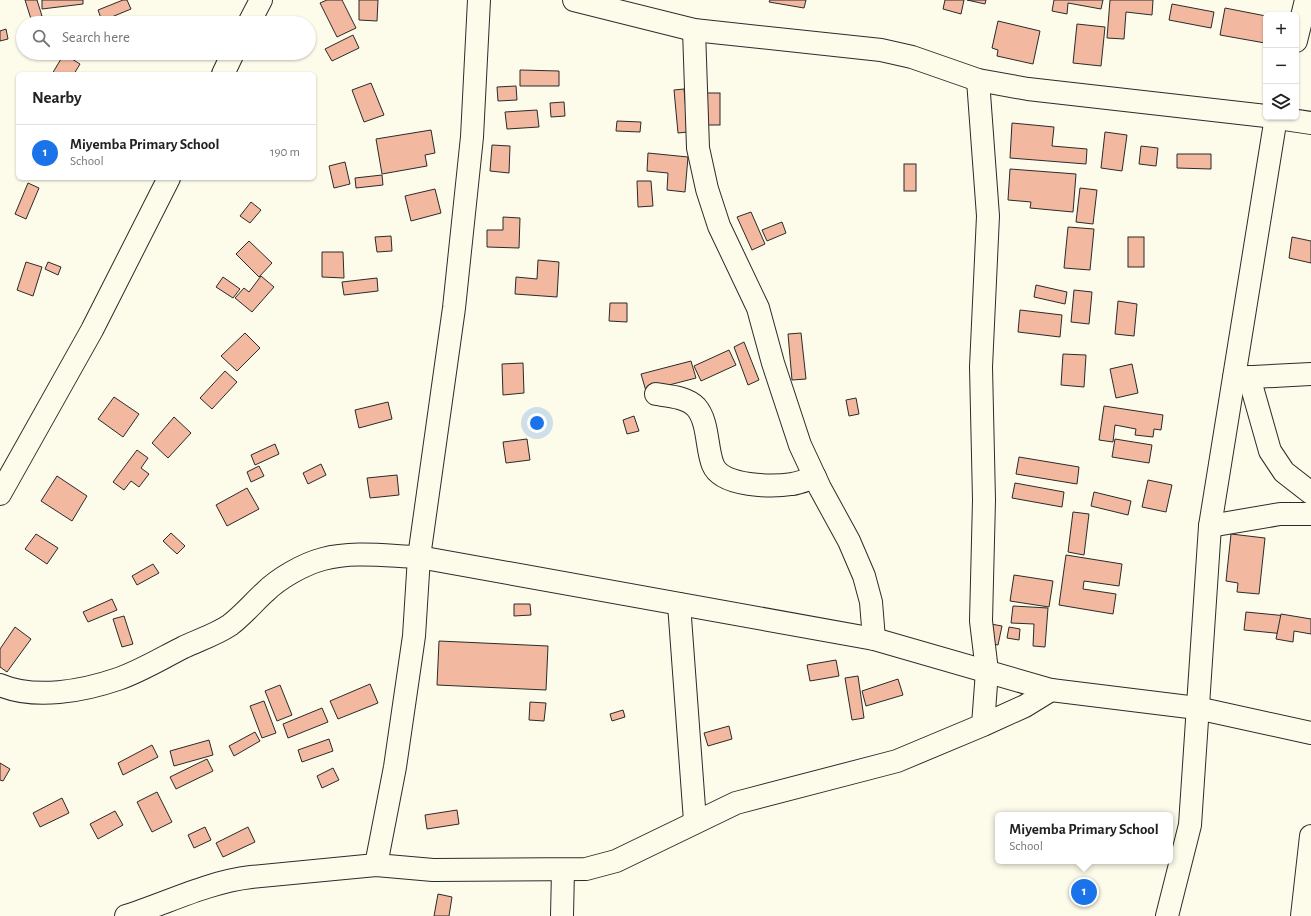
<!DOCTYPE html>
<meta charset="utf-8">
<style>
:root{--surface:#fff;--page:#f6f6f6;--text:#222;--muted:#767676;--line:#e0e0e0;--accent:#1a73e8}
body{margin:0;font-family:"Alegreya Sans",sans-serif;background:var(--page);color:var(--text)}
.controls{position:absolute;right:12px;top:12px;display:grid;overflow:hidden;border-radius:6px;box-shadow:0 1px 3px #0004}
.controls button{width:36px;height:36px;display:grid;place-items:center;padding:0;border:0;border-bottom:1px solid var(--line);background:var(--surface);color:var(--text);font:20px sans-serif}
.you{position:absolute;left:537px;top:423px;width:14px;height:14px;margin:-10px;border:3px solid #fff;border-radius:50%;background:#1a73e8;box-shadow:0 0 0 6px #1a73e833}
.badge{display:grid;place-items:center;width:26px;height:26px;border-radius:50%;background:var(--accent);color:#fff;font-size:13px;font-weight:700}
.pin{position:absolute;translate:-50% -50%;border:2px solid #fff;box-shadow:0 1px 4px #0006}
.popup{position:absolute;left:995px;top:812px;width:178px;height:52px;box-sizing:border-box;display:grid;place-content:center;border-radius:6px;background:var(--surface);filter:drop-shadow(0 1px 3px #0005);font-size:13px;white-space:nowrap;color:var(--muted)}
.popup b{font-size:15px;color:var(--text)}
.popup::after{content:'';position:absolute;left:50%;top:100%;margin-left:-8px;border:8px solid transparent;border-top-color:var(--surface)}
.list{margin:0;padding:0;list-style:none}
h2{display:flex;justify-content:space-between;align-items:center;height:52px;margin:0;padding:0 16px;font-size:17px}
h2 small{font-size:13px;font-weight:400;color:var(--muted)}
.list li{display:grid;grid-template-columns:26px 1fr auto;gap:12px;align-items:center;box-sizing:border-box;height:56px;padding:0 16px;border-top:1px solid var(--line)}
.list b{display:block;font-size:15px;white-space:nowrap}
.list p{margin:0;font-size:13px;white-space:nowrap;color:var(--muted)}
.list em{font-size:13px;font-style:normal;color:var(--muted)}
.icon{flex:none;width:22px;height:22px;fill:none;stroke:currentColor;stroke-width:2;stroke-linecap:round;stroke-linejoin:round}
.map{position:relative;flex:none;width:1311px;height:916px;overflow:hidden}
.search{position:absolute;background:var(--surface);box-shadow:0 1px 3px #0004;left:16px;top:16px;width:300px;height:44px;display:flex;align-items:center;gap:10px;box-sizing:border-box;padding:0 14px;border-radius:22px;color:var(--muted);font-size:15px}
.panel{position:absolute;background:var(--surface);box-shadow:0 1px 3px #0004;left:16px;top:72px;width:300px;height:108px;border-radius:6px}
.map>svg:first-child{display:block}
.building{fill:#f2b8a0;stroke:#2b2b2b}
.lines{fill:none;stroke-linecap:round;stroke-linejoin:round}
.minor-casing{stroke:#2b2b2b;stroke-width:24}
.minor{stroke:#fdfbea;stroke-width:22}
</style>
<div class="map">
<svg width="1311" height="916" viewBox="0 0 1311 916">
<rect width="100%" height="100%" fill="#fdfbea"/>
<!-- building -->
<g class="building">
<path d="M 25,0 L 37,0 L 42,16 L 31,19 Z"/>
<path d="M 42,0 L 83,0 L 83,4 L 42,9 Z"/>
<path d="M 123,0 L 127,0 L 131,9 L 102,21 L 98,10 Z"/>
<path d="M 327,0 L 342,0 L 356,28 L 337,37 L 320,3 Z"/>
<path d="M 359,0 L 378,0 L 377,21 L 359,20 Z"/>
<path d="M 770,0 L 806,0 L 804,8 L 769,2 Z"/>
<path d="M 945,0 L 964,0 L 961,14 L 943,9 Z"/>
<path d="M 967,0 L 986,0 L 985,4 Z"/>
<path d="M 1054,0 L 1103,0 L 1101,9 L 1068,3 L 1067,14 L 1052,11 Z"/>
<path d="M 1110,0 L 1153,0 L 1152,15 L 1126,12 L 1124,39 L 1107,38 Z"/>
<path d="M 1172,4 L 1214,12 L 1211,28 L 1169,20 Z"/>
<path d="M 1225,8 L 1266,16 L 1265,43 L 1220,35 Z"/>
<path d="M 998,21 L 1040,31 L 1033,64 L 997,56 L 998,50 L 992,48 Z"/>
<path d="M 1077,24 L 1105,27 L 1101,66 L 1073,63 Z"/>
<path d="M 6,29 L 8,39 L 0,41 L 0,31 Z"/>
<path d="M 353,35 L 359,48 L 332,61 L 325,49 Z"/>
<path d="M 64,54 L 80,64 L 74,74 L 52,74 Z"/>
<path d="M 520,70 L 559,71 L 559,86 L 520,86 Z"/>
<path d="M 371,83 L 384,115 L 364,122 L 352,90 Z"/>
<path d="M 516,86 L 517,100 L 498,101 L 497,87 Z"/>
<path d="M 684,89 L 688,132 L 678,133 L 674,90 Z"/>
<rect x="703" y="93" width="17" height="32"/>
<path d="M 564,102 L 565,116 L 551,117 L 550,103 Z"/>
<path d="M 537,110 L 539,127 L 507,129 L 505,112 Z"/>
<path d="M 617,121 L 641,122 L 640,132 L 616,131 Z"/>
<path d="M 1012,123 L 1054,127 L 1052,146 L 1087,149 L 1086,164 L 1010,158 Z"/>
<path d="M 431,130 L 435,153 L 425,155 L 427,166 L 382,174 L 376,139 Z"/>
<path d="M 1105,132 L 1127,135 L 1122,171 L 1101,168 Z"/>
<path d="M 492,145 L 510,146 L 509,173 L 490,171 Z"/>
<path d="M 1141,146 L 1158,148 L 1156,166 L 1139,164 Z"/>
<path d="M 648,153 L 688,157 L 685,192 L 667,190 L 668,173 L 647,171 Z"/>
<path d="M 1177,154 L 1211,154 L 1211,169 L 1177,168 Z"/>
<path d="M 345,162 L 350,184 L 334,188 L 329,166 Z"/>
<rect x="904" y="164" width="12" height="27"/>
<path d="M 1010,169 L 1076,174 L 1073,212 L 1030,208 L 1031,202 L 1008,200 Z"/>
<path d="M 382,175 L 383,185 L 356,188 L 355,178 Z"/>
<path d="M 637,181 L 651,181 L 653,206 L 638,207 Z"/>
<path d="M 28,183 L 39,188 L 26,219 L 15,214 Z"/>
<path d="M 1080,188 L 1097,190 L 1093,224 L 1076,222 Z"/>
<path d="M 435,189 L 441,213 L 411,221 L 405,196 Z"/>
<path d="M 251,202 L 261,210 L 250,223 L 240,216 Z"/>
<path d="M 751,212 L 765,244 L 752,250 L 737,217 Z"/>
<path d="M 503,217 L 520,218 L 519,248 L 487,247 L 487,230 L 503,230 Z"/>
<path d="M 782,222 L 786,233 L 767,241 L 762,230 Z"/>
<path d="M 1068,227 L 1094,229 L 1090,270 L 1064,268 Z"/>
<path d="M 391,236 L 392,251 L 377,252 L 375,237 Z"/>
<rect x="1128" y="237" width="16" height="30"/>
<path d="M 1292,237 L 1311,241 L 1311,263 L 1289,258 Z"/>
<path d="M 249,241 L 272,263 L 259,277 L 236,254 Z"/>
<path d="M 322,252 L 343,252 L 344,278 L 322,277 Z"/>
<path d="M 538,260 L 559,262 L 557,297 L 515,294 L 516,277 L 537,279 Z"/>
<path d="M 26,262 L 42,267 L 33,296 L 17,290 Z"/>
<path d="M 48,262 L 61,267 L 58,275 L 45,269 Z"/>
<path d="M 261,276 L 274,287 L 252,312 L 235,298 L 244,288 L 249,292 Z"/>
<path d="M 223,277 L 240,289 L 233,298 L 216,287 Z"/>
<path d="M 377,278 L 378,291 L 344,295 L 342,282 Z"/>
<path d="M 1036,285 L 1067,292 L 1065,304 L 1034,297 Z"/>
<path d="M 1074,290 L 1092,292 L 1089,324 L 1071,322 Z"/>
<path d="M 1118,301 L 1137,304 L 1134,336 L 1115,334 Z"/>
<path d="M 610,303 L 627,303 L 627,322 L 609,321 Z"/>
<path d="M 1020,310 L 1062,315 L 1060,337 L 1018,332 Z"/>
<path d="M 245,333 L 260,348 L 237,371 L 221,356 Z"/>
<path d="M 801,333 L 806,379 L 792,380 L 788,334 Z"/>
<path d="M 744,342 L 759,380 L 748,385 L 734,347 Z"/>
<path d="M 729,350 L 736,365 L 701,381 L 694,366 Z"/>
<path d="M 1063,354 L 1086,355 L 1084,387 L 1061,385 Z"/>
<path d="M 691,361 L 696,378 L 646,391 L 641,374 Z"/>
<path d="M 523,363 L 524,393 L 503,395 L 502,364 Z"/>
<path d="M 1132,364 L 1138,393 L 1116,398 L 1110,369 Z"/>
<path d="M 225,371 L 237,382 L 212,409 L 200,398 Z"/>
<path d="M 114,397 L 139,414 L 123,437 L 98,419 Z"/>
<path d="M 856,398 L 859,414 L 849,416 L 846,400 Z"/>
<path d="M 388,402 L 392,419 L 359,428 L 355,410 Z"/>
<path d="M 1104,406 L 1163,415 L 1161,430 L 1154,429 L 1153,437 L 1135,435 L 1136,429 L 1115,425 L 1113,442 L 1099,440 Z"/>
<path d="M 634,416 L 639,431 L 627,434 L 623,420 Z"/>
<path d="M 174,417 L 191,433 L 168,458 L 152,443 Z"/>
<path d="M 527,439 L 530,460 L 506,463 L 503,442 Z"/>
<path d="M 1115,439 L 1152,445 L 1149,463 L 1112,457 Z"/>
<path d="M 275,444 L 279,454 L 255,465 L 251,455 Z"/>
<path d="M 137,450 L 148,458 L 141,468 L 149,474 L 139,487 L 131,481 L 124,490 L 113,482 Z"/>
<path d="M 1019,457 L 1079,467 L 1077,484 L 1016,474 Z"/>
<path d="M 321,464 L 326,475 L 308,484 L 303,473 Z"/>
<path d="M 259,466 L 264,476 L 251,482 L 247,472 Z"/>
<path d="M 397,475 L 399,495 L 370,498 L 367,478 Z"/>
<path d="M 57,476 L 87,496 L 72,521 L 41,501 Z"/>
<path d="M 1148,480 L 1172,485 L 1166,512 L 1142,507 Z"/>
<path d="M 1015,483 L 1064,492 L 1062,507 L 1012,498 Z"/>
<path d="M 247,488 L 259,509 L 227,526 L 216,505 Z"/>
<path d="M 1094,492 L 1131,501 L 1128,515 L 1091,506 Z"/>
<path d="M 1073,512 L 1089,514 L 1084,555 L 1068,552 Z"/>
<path d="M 171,533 L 185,546 L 177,554 L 163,541 Z"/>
<path d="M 36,534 L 58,548 L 47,564 L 25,549 Z"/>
<path d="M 1231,534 L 1265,538 L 1259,594 L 1237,592 L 1238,583 L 1226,581 Z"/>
<path d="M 1066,555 L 1122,564 L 1119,586 L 1084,581 L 1083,589 L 1116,594 L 1113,614 L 1059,605 Z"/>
<path d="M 153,564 L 159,573 L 137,585 L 132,576 Z"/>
<path d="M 1014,575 L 1053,581 L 1049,607 L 1010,601 Z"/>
<path d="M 112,599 L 117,610 L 88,622 L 83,612 Z"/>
<path d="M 514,604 L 530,604 L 531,615 L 514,616 Z"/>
<path d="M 1013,606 L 1048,608 L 1045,647 L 1033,646 L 1034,624 L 1011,623 Z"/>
<path d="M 1246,612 L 1287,616 L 1285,634 L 1244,630 Z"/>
<path d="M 1281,614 L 1311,619 L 1311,634 L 1294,631 L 1293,642 L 1276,639 Z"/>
<path d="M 124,616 L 133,644 L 122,647 L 113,619 Z"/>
<path d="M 991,624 L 1002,626 L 998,645 L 987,643 Z"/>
<path d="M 15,627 L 31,639 L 7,672 L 0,667 L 0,649 Z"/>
<path d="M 1009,627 L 1020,629 L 1019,640 L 1007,638 Z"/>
<path d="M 439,641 L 548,646 L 546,690 L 437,685 Z"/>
<path d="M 836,660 L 839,676 L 810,681 L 807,665 Z"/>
<path d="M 858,676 L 864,718 L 852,720 L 845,678 Z"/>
<path d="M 898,679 L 903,695 L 866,706 L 862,691 Z"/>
<path d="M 370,684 L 378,703 L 338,719 L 330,701 Z"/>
<path d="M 280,685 L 292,715 L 277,721 L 265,691 Z"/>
<path d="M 264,701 L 276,733 L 262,738 L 250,706 Z"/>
<path d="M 530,702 L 546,703 L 544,721 L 529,720 Z"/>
<path d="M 322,708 L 328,722 L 288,738 L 283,724 Z"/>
<path d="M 623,710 L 625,717 L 612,721 L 610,714 Z"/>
<path d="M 729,726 L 732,739 L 708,746 L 704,733 Z"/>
<path d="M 255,732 L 260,741 L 234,756 L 229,746 Z"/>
<path d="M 329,739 L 333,751 L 302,762 L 298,750 Z"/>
<path d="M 209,740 L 213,755 L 174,766 L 170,751 Z"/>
<path d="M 152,745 L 158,757 L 123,775 L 118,763 Z"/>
<path d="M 207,759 L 213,771 L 176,789 L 170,777 Z"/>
<path d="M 0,763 L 10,769 L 3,781 L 0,780 Z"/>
<path d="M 333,768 L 339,780 L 322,788 L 317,776 Z"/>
<path d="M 157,792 L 172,822 L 152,832 L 137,802 Z"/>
<path d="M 62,798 L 69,813 L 40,827 L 33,813 Z"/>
<path d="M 457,810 L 459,824 L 427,829 L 425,815 Z"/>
<path d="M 115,811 L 123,825 L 98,839 L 90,824 Z"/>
<path d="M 205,827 L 211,840 L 194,848 L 188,835 Z"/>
<path d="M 248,827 L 255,842 L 223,857 L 216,843 Z"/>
<path d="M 438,894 L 452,897 L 449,916 L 434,916 Z"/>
</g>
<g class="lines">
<!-- minor casing -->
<g class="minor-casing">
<g id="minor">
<path d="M 574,0 L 694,30 L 881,50 L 912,57 L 978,80 L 1028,89 L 1266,116"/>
<path d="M 249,23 L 261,0"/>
<path d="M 694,30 L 698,148 L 707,189 L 719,226 L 758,308 L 773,363 L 800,445 L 820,488 L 849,541 L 864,576 L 871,602 L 874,639"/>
<path d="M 1296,41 L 1306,0"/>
<path d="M 223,74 L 233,53"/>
<path d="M 978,80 L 988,216 L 981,367 L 984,500 L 981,621 L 987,671 L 983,725"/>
<path d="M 1271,117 L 1311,123"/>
<path d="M 1249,377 L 1270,451 L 1284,472 L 1311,493"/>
<path d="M 1234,378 L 1311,374"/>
<path d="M 656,394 C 669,396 686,397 696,407 C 709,422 706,448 713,465 C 722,487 773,487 792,484 C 800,483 808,479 815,477"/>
<path d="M 0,494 L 92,330 L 169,178"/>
<path d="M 1210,526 L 1280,514 L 1311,514"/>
<path d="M 679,604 L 695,821"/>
<path d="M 0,685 C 35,700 83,691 118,679 C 141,671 162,658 184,647 C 199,640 217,634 230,625 C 243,615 253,603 265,592 C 279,578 304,564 323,559 C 353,551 387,556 419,557 L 874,639 L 1051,690 L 1197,708 L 1311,733"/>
<path d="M 376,865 L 395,767 L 414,636 L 419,557 L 454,308 L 472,137 L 479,0"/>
<path d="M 126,916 C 167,903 208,882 251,877 L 376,865 L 433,870 L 586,869 L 616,861 L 736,803 L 897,761 L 983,725 L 1025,706 L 1051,690"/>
<path d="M 562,916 L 563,870"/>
<path d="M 1167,916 L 1190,825 L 1210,526 L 1276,117"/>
<path d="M 1302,916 L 1311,836"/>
</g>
</g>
<!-- minor -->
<use href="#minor" class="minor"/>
</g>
</svg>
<div class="controls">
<button>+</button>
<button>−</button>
<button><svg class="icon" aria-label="layers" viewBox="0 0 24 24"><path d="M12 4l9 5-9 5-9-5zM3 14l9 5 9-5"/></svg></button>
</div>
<div class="you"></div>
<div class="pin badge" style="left:1084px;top:892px">1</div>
<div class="popup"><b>Miyemba Primary School</b>School</div>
<div class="search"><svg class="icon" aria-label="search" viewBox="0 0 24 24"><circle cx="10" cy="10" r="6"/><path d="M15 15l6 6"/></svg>Search here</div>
<section class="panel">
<h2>Nearby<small></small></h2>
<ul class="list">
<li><span class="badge">1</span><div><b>Miyemba Primary School</b><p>School</p></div><em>190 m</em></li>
</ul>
</section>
</div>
